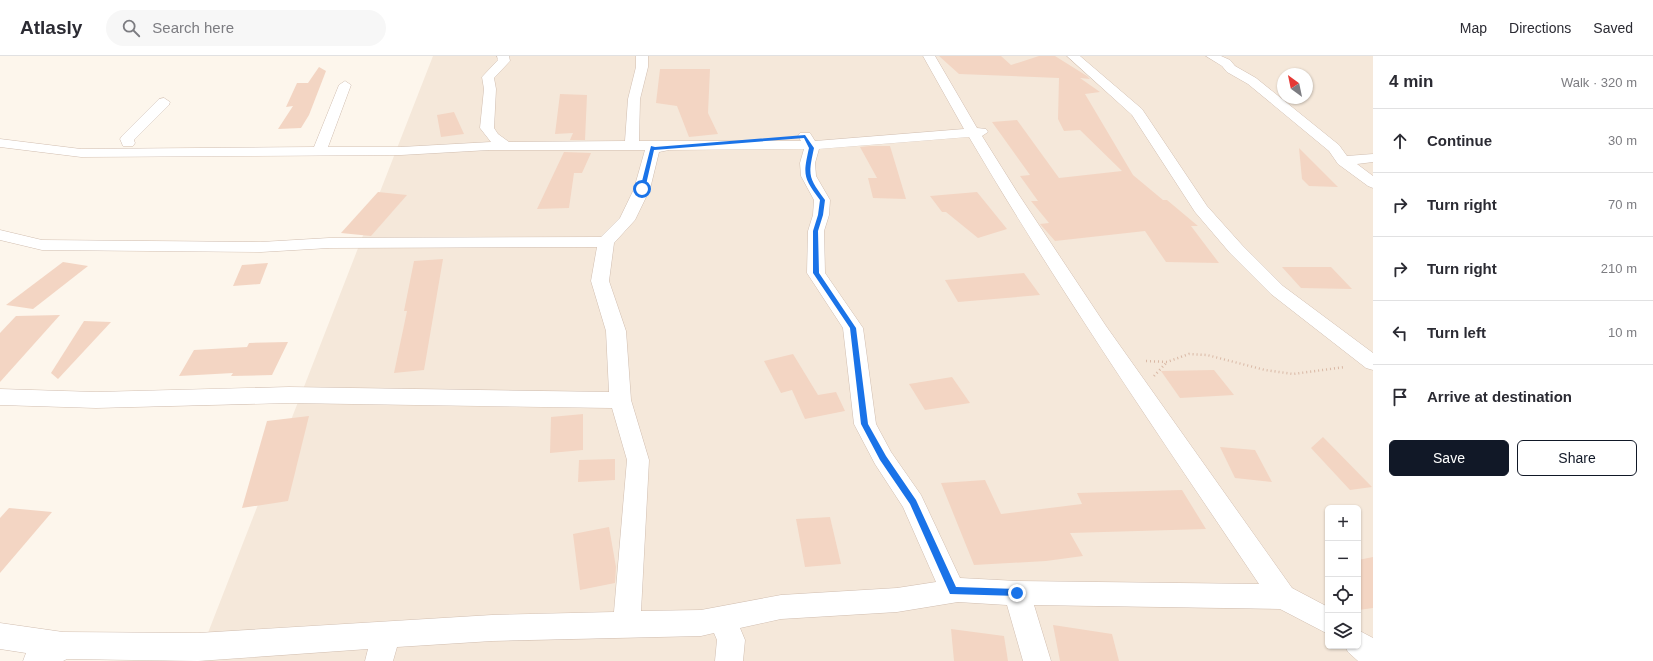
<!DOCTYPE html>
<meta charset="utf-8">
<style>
:root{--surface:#fff;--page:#f7f7f7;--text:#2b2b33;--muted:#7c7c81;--line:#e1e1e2;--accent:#111827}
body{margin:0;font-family:Arial,sans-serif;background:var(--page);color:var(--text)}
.controls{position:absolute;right:12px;bottom:12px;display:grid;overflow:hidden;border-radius:6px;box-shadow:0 1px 3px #0004}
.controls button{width:36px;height:36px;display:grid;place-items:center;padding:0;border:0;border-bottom:1px solid var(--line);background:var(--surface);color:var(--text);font:20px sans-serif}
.compass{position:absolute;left:1277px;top:12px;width:36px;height:36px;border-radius:50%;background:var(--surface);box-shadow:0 1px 3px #0004;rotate:327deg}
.stop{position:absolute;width:12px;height:12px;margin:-9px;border:3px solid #1a73e8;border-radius:50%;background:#fff}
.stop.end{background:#1a73e8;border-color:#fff;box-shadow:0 1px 4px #0008}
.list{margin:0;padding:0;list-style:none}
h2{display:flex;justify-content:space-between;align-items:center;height:52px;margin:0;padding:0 16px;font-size:17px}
h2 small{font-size:13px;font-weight:400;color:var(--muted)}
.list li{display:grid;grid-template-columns:26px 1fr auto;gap:12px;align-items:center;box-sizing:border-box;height:64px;padding:0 16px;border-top:1px solid var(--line)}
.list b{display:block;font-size:15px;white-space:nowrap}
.list em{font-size:13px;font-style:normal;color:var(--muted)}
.actions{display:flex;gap:8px;padding:12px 16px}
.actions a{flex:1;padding:9px 0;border:1px solid var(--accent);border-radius:6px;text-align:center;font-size:14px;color:var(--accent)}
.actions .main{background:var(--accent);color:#fff}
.icon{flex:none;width:22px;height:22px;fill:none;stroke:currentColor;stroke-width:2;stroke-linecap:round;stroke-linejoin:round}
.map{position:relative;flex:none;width:1373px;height:605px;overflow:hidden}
header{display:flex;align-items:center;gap:24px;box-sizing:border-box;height:56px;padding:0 20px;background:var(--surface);border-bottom:1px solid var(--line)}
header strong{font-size:19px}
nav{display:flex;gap:22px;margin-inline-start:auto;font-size:14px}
.search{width:280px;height:36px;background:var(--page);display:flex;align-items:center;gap:10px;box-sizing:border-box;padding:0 14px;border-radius:22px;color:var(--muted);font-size:15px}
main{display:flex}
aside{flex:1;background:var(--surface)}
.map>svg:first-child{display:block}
.residential{fill:#f5e8da;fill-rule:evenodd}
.building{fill:#f3d5c3}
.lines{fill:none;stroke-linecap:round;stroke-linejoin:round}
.minor-casing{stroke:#d1beb0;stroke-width:1}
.path{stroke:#d9b8a5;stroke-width:2.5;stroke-dasharray:1 3;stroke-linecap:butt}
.minor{fill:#fff;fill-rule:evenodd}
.route{fill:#1a73e8}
</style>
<header>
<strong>Atlasly</strong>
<div class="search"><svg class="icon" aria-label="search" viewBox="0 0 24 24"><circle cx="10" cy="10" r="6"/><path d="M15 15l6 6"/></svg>Search here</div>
<nav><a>Map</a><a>Directions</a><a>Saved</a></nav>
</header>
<main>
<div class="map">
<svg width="1373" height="605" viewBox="0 0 1373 605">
<rect width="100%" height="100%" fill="#fdf6ec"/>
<!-- residential -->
<path class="residential" d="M 433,0 L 1373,0 L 1373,605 L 197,605 ZM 1283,18 L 1307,18 L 1307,42 L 1283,42 ZM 1328,452 L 1358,452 L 1358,590 L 1328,590 Z"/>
<!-- building -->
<g class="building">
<path d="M 939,0 L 1001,0 L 1011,9 L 1039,0 L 1055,0 L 1087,20 L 1090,23 L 1080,22 L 1100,36 L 1085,38 L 1133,119 L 1163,144 L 1167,144 L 1198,170 L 1191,170 L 1219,207 L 1166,206 L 1145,175 L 1055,185 L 1040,168 L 1049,167 L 1031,145 L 1038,145 L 1020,120 L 1030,119 L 992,66 L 1017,64 L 1059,122 L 1122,115 L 1080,74 L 1064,75 L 1058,63 L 1059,22 L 959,18 Z"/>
<path d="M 319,11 L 326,15 L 309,59 L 301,72 L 278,73 L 293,50 L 286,51 L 297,27 L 308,27 Z"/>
<path d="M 660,13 L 710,13 L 708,57 L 718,78 L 689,81 L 677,50 L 656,47 Z"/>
<path d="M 560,38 L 587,39 L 585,84 L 570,84 L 573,77 L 555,78 Z"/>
<path d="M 454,56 L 464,78 L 441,81 L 437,59 Z"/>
<path d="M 870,90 L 890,90 L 906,143 L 873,142 L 868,122 L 877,122 L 860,91 Z"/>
<path d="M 1299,92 L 1338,131 L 1309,130 L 1302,123 Z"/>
<path d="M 564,96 L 591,97 L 582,117 L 574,117 L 569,152 L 537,153 Z"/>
<path d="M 378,136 L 407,139 L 371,180 L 341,177 Z"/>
<path d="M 977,136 L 1007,173 L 978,182 L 946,156 L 942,156 L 930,140 Z"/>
<path d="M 443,203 L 424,314 L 394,317 L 407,255 L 404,255 L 414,205 Z"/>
<path d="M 63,206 L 88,210 L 33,253 L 6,249 Z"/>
<path d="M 268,207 L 260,228 L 233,230 L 242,209 Z"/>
<path d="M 1282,211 L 1331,211 L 1352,233 L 1301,232 Z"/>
<path d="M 1024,217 L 1040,239 L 958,246 L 945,224 Z"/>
<path d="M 60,259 L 0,326 L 0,277 L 16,260 Z"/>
<path d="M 84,265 L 111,266 L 58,323 L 51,317 Z"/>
<path d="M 288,286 L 272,319 L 231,320 L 233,317 L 179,320 L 194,294 L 247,291 L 249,287 Z"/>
<path d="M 793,298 L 818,339 L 836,336 L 845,355 L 805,363 L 792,334 L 781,337 L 764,305 Z"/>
<path d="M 1214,314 L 1234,339 L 1180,342 L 1161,315 Z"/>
<path d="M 952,321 L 970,347 L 925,354 L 909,328 Z"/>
<path d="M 583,358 L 583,394 L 550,397 L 551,361 Z"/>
<path d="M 309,360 L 288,445 L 242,452 L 267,365 Z"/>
<path d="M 1323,381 L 1372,431 L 1350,434 L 1311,392 Z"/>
<path d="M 1220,391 L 1255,394 L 1272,426 L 1235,422 Z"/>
<path d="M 615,403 L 615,424 L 578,426 L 579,404 Z"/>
<path d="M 985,424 L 1001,458 L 1082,448 L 1077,437 L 1182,434 L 1206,473 L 1070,477 L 1083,500 L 1046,505 L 974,509 L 941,427 Z"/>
<path d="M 9,452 L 52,456 L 0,517 L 0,462 Z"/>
<path d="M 830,461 L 841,508 L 805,511 L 796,463 Z"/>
<path d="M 609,471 L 616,511 L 615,527 L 580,534 L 573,478 Z"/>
<path d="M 1373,501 L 1373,552 L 1359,554 L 1358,504 Z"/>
<path d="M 1053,569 L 1112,578 L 1119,605 L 1060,605 Z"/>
<path d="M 951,573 L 1004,580 L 1008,605 L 954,605 Z"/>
</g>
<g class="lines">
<!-- minor casing -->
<g class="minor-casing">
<g id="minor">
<path d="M 497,0 L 509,0 L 510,5 L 494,22 L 496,33 L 494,72 L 498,78 L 509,86 L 625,85 L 628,43 L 636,11 L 636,0 L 648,0 L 648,11 L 640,43 L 639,85 L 801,85 L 798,80 L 800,77 L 810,77 L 815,85 L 964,73 L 923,0 L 935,0 L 977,72 L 986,73 L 988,76 L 982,80 L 1019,139 L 1106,270 L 1292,532 L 1328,551 L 1328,578 L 1280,553 L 1034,549 L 1051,605 L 1023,605 L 1007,549 L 958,546 L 897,556 L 781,563 L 740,572 L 745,584 L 743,605 L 715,605 L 717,584 L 714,577 L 701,580 L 492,585 L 397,591 L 393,605 L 365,605 L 368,593 L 198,605 L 67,603 L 63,605 L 23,605 L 26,597 L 0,593 L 0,567 L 63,576 L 198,577 L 492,559 L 614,556 L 627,404 L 612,352 L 289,347 L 96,352 L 0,349 L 0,333 L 96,336 L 289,331 L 609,336 L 606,275 L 591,225 L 597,191 L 329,192 L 261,196 L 42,194 L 0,184 L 0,174 L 42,184 L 261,186 L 329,182 L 601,181 L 620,162 L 634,133 L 645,94 L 489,94 L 401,99 L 81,101 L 0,91 L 0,83 L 81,93 L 314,91 L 339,29 L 345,25 L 351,29 L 328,91 L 401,91 L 491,86 L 480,72 L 484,33 L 482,21 L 498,4 ZM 969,81 C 1059,234 1160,381 1259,528 L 1017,525 L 960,522 L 921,439 L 891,396 L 876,368 L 863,272 L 825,217 L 824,175 L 829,159 L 830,144 L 816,120 L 815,107 L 819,93 ZM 804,93 L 800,107 L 801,120 L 814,144 L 813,159 L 808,175 L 807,217 L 843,272 L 854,368 L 875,408 L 903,451 L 936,526 L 897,532 L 781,539 L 701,554 L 641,555 L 649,404 L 631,344 L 626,275 L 609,225 L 614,187 L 635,164 L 650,133 L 659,96 L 669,94 Z"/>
<path d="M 1067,0 L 1080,0 L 1142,53 L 1207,150 L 1242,189 L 1283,230 L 1373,297 L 1373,314 L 1366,312 L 1271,238 L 1230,197 L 1195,156 L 1132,59 Z"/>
<path d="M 1206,0 L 1221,0 L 1230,4 L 1235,10 L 1256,22 L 1339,89 L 1347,100 L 1373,98 L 1373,106 L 1357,108 L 1373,120 L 1373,132 L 1368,130 L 1338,108 L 1329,95 L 1248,28 L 1227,16 L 1222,10 Z"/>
<path d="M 164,42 L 170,46 L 169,49 L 134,84 L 135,87 L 133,90 L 123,90 L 120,83 L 122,80 L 159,43 Z"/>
<path d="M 1358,574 L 1373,582 L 1373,605 L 1358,605 L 1348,596 L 1345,590 L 1358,590 Z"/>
</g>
</g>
<!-- path -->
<g class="path">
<path d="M 1146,305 L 1167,306 L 1189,298 L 1207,299 L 1265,314 L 1293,318 L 1345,311"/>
<path d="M 1154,320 L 1167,306"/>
</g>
<!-- minor -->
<use href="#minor" class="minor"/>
</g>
<!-- route -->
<path class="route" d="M 805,79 L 814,92 C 808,120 808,121 825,144 L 823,159 L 818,175 L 819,217 L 856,272 L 868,368 L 886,400 L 916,444 L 956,531 L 1017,533 L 1020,535 L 1020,540 L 950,538 L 910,448 L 880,404 L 861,368 L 850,272 L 813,217 L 813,175 L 818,159 L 820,144 C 803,121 803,119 809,92 L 804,82 L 654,94 L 645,133 L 642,134 L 640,133 L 651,90 L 655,91 Z"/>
</svg>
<div class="controls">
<button>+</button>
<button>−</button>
<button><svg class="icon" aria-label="locate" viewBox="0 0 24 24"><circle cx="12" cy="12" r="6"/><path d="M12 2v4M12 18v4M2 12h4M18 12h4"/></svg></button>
<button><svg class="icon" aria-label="layers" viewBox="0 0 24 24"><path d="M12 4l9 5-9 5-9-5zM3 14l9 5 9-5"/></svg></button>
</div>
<svg class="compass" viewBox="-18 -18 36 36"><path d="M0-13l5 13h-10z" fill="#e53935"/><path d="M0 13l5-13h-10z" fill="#7c7c81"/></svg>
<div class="stop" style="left:642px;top:133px"></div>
<div class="stop end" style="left:1017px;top:537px"></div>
</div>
<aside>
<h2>4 min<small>Walk · 320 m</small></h2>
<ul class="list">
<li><svg class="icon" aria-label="ahead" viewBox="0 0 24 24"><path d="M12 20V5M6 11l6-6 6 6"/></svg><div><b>Continue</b></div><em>30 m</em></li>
<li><svg class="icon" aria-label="right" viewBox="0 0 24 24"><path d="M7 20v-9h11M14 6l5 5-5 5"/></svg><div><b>Turn right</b></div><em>70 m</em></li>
<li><svg class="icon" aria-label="right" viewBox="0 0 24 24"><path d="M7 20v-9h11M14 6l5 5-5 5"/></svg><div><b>Turn right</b></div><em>210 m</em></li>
<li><svg class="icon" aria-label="left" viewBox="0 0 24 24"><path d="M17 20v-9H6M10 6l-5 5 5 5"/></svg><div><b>Turn left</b></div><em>10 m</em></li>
<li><svg class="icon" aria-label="arrive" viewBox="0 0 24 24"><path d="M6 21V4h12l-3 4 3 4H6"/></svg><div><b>Arrive at destination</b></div></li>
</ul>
<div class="actions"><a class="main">Save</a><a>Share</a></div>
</aside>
</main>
